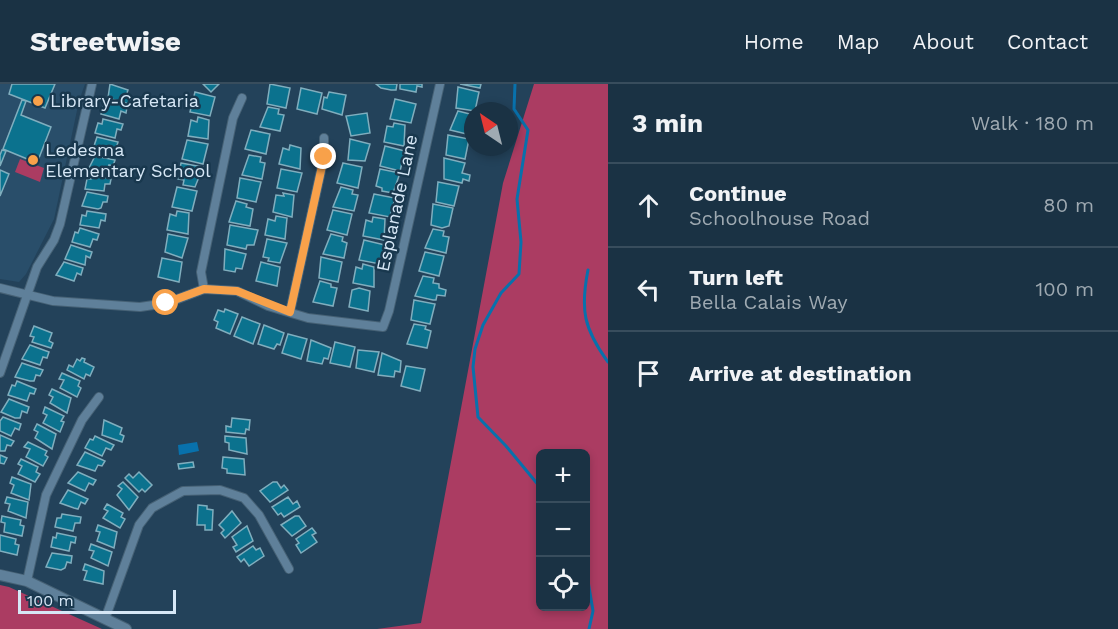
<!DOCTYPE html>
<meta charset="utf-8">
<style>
:root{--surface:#1a3244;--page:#273e4f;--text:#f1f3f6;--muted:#9faab2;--line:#384d5d}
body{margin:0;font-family:"Work Sans",sans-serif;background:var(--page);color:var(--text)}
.controls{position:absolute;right:18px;bottom:18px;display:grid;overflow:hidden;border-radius:9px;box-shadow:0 3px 9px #0003}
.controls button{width:54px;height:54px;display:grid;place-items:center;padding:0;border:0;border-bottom:2px solid var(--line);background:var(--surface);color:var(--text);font:30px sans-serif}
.compass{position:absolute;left:464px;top:18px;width:54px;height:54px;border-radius:50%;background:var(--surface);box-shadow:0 3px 9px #0003;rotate:325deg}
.scale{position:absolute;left:18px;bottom:15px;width:158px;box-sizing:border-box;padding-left:6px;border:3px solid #d6e7f6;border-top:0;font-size:16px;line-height:21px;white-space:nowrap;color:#d6e7f6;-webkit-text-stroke:4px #19384e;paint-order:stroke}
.stop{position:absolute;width:18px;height:18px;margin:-14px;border:4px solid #f8a14a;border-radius:50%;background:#fff}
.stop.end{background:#f8a14a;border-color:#fff;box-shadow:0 2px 6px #0008}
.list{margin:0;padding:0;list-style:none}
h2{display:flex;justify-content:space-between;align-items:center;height:78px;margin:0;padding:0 24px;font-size:26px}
h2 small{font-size:20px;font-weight:400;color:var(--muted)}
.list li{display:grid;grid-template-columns:39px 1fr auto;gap:18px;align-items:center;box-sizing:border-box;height:84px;padding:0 24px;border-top:2px solid var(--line)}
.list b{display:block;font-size:22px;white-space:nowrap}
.list p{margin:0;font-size:20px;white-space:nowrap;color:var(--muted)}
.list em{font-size:20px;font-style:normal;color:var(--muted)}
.icon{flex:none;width:33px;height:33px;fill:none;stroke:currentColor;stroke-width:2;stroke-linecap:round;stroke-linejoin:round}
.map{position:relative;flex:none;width:608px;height:545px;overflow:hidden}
header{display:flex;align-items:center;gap:36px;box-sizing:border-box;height:84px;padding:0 30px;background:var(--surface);border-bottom:2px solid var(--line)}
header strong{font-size:28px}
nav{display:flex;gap:33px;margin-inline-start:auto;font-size:21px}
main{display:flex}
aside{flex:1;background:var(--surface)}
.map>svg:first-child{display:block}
.built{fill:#294e6a}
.green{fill:#ab3c62;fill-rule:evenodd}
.water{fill:#0871ac}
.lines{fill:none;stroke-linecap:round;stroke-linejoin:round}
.stream{stroke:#0871ac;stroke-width:3}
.building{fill:#0b728e;stroke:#80aebe;stroke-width:1.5}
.minor-casing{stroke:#466175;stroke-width:10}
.tertiary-casing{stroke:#466175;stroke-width:12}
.minor{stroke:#5f809a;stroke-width:8}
.tertiary{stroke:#5f809a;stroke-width:10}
.route{stroke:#f8a14a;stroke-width:8}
.poi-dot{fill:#f8a14a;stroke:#19384e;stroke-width:2}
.labels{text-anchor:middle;stroke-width:5;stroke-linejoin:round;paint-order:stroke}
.poi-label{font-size:18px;fill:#d6e7f6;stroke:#19384e;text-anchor:start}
.street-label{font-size:18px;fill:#d6e7f6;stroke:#19384e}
</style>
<header>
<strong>Streetwise</strong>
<nav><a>Home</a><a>Map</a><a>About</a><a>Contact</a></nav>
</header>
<main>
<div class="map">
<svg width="608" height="545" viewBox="0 0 608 545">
<rect width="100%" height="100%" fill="#23425a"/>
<!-- built -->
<path class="built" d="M 0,0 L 85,0 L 79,17 L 54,135 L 26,190 L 19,198 L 0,195 Z"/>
<!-- green -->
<g class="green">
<path d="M 534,0 L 608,0 L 608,545 L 377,545 L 421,539 L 503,99 ZM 540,370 L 586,370 L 586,522 L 540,522 Z"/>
<path d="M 20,75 L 44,84 L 40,98 L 15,88 Z"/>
<path d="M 0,501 L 9,503 L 102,545 L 0,545 Z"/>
</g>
<!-- water -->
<path class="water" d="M 197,358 L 199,367 L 179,371 L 178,361 Z"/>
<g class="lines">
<!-- stream -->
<g class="stream">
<path d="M 515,0 L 514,25 L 528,46 L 517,115 L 521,158 L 519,190 L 501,209 L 483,241 L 475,265 L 473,283 L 478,333 L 506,362 L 540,403"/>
<path d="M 588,186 C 580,226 584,245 608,278"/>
<path d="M 586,485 L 593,527 L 589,545"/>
</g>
</g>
<!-- building -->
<g class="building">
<path d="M 12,0 L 55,0 L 45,24 L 9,10 Z"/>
<path d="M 110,0 L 128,6 L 126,12 L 131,13 L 129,20 L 108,14 Z"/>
<path d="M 203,0 L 219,0 L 211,8 Z"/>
<path d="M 270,0 L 290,4 L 286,24 L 267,20 Z"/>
<path d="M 376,0 L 397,0 L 396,6 L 391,6 L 381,4 Z"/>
<path d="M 400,0 L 422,0 L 422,3 L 417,2 L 416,8 L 400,5 Z"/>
<path d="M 460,0 L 481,0 L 480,4 Z"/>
<path d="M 458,3 L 479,8 L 475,27 L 456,24 Z"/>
<path d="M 301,4 L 322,9 L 317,30 L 297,25 Z"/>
<path d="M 195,8 L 215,13 L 210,32 L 190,28 Z"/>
<path d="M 329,8 L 346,11 L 342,31 L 322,25 L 324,13 L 327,14 Z"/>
<path d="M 395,15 L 416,20 L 411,39 L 390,35 Z"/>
<path d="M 22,16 L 26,17 L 21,31 L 51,43 L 37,79 L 3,65 Z"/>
<path d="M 109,17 L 127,23 L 126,29 L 121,27 L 119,35 L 101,30 L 104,20 L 107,22 Z"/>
<path d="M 268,23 L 279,25 L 278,30 L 284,31 L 280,47 L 260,43 Z"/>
<path d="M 458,27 L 470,30 L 469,34 L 473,35 L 471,51 L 450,46 Z"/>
<path d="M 367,29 L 370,49 L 351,52 L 346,32 Z"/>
<path d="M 198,33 L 209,36 L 208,55 L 188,52 L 191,36 L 197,38 Z"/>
<path d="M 103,35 L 123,40 L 121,46 L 117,45 L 115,54 L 95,49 L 98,39 L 102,40 Z"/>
<path d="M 394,39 L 405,41 L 404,62 L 384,58 L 387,42 L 393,43 Z"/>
<path d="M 251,46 L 270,50 L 266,70 L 245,65 Z"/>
<path d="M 448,51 L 469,55 L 465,75 L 446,71 Z"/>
<path d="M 97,53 L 118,58 L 116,65 L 112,63 L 110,70 L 107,71 L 92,68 Z"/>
<path d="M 350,55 L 370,60 L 365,77 L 348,76 Z"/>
<path d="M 187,56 L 208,60 L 203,80 L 182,75 Z"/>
<path d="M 290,61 L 301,64 L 300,85 L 279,80 L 283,64 L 289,66 Z"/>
<path d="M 385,62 L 405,67 L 400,87 L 380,82 Z"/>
<path d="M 2,66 L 6,67 L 0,82 L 0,71 Z"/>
<path d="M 249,71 L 261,73 L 260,78 L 265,79 L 262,95 L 242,91 Z"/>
<path d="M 95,72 L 115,76 L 113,82 L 109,81 L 107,90 L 88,86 Z"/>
<path d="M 444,74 L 465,79 L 462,89 L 470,91 L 469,97 L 463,95 L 462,99 L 444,95 Z"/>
<path d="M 181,79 L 203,83 L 195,103 L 183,101 L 184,96 L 178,95 Z"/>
<path d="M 343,79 L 362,83 L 358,104 L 337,99 Z"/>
<path d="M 281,85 L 302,89 L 297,108 L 277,104 Z"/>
<path d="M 380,85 L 400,89 L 393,109 L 382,107 L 382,104 L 376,102 Z"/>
<path d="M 0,86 L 9,90 L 0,112 Z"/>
<path d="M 92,90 L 111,95 L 110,100 L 105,100 L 104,107 L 85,105 L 87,95 L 91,95 Z"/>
<path d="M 240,94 L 261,98 L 256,118 L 237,114 Z"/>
<path d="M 438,98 L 459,102 L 454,122 L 436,118 Z"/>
<path d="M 177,103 L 197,107 L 192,127 L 172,123 Z"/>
<path d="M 341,103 L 353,106 L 352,110 L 358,111 L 354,127 L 333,123 Z"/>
<path d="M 87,108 L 108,112 L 107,118 L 103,118 L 101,124 L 98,125 L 82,122 Z"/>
<path d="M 283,109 L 294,111 L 292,133 L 273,128 L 276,111 L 284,112 Z"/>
<path d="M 374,110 L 395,114 L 390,133 L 369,129 Z"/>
<path d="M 236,117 L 247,120 L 246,123 L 253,125 L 250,142 L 229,138 Z"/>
<path d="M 433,120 L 453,124 L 449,142 L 442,144 L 431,141 Z"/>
<path d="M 333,126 L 352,130 L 347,151 L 327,146 Z"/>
<path d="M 87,127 L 106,130 L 105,137 L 101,136 L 99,144 L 80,141 L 82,131 L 86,132 Z"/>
<path d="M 177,127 L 189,129 L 188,150 L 167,146 L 170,130 L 176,132 Z"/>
<path d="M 276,132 L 287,134 L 285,155 L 265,151 L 268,135 L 275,137 Z"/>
<path d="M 373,133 L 385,135 L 384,156 L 363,152 L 366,136 L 372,138 Z"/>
<path d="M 230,141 L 258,146 L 254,161 L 247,161 L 246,165 L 227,161 Z"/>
<path d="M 80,144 L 99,150 L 97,156 L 93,155 L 90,163 L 72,158 L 75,148 L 78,149 Z"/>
<path d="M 433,145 L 444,147 L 443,152 L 449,153 L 446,169 L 425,164 Z"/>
<path d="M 168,150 L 188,154 L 182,174 L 165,168 Z"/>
<path d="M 331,150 L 343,153 L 342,157 L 347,159 L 344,174 L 323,170 Z"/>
<path d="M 267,155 L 287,159 L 280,179 L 268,177 L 269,174 L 263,173 Z"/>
<path d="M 364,156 L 385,161 L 380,180 L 359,176 Z"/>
<path d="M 71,161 L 92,168 L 90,174 L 86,172 L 85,181 L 65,175 Z"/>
<path d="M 225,165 L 246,170 L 242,185 L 236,184 L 235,188 L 224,186 Z"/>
<path d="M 425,168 L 444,172 L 439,192 L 419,187 Z"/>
<path d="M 321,173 L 342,178 L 338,198 L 319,194 Z"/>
<path d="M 162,174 L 182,178 L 179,198 L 158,193 Z"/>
<path d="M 64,178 L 83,184 L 81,191 L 77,189 L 74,197 L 56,191 Z"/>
<path d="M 261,178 L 280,183 L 277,202 L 256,197 Z"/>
<path d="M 363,180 L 374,183 L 374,203 L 353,199 L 356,183 L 362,185 Z"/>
<path d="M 423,192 L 434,194 L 433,199 L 439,200 L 439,204 L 446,206 L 445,212 L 437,211 L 436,216 L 433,216 L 415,212 Z"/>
<path d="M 320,197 L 331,200 L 331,203 L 337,204 L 333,222 L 313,218 Z"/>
<path d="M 359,204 L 370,207 L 368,227 L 349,223 L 352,206 Z"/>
<path d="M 414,216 L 435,220 L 430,240 L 411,236 Z"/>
<path d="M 225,225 L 238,230 L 230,250 L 216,244 L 218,238 L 214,236 L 218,226 L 224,228 Z"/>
<path d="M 242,233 L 260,240 L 253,260 L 234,252 Z"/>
<path d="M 414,240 L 426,242 L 425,245 L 431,247 L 427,264 L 407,260 Z"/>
<path d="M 264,241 L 284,249 L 280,261 L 277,260 L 274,265 L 258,260 Z"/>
<path d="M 34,242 L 52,249 L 49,257 L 53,259 L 51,264 L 32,258 L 34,253 L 30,252 Z"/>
<path d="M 288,250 L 307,255 L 301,275 L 282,269 Z"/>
<path d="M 311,256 L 331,264 L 328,275 L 324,274 L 322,280 L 307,277 Z"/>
<path d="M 335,258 L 355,263 L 350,283 L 330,279 Z"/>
<path d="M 30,261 L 49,268 L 47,274 L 43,273 L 40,281 L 22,275 Z"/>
<path d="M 358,266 L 379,268 L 374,288 L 356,284 Z"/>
<path d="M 382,269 L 401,277 L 400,288 L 395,287 L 394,293 L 378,291 Z"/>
<path d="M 82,274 L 85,275 L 84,278 L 94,283 L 90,292 L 86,290 L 84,295 L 67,286 L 69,281 L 73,283 L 77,275 L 80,277 Z"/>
<path d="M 22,279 L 43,286 L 40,292 L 36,291 L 34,297 L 30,297 L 15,293 Z"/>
<path d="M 406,282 L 425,285 L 420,307 L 401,302 Z"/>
<path d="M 62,289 L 80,297 L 78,302 L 81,304 L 77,313 L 60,304 L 64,296 L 59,295 Z"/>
<path d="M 17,297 L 36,305 L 34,310 L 30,309 L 27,317 L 8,311 L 12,301 L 15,302 Z"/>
<path d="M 52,305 L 71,314 L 67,329 L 50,319 L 53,313 L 49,311 Z"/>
<path d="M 9,315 L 29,323 L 27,329 L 22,327 L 20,334 L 15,334 L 1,328 Z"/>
<path d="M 45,323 L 64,332 L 61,337 L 64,338 L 60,348 L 43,339 L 47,331 L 43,329 Z"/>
<path d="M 3,333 L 21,340 L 19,346 L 15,344 L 11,352 L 0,347 L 0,337 Z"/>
<path d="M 232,334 L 250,336 L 249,346 L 246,345 L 245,350 L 226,348 L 226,342 L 231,343 Z"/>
<path d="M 104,336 L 122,344 L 120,350 L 124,352 L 122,358 L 102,351 Z"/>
<path d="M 37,340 L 56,350 L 52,365 L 35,354 L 38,348 L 34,346 Z"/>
<path d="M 0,351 L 14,357 L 11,362 L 7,361 L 5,367 L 0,367 Z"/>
<path d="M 95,352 L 114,361 L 111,366 L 106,364 L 102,372 L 85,364 L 90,355 L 93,356 Z"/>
<path d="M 225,352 L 246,354 L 247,370 L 229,366 L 229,359 L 225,358 Z"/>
<path d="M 28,358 L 47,367 L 45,371 L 48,373 L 43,382 L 26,373 L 30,365 L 24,363 Z"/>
<path d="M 85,368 L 105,377 L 102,382 L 98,381 L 95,387 L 77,381 Z"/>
<path d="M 0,371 L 7,374 L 4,380 L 0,379 Z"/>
<path d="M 223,373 L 244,375 L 245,391 L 227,389 L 227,385 L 222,384 Z"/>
<path d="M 21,375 L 38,383 L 36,388 L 40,390 L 35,398 L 18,390 L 22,382 L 18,380 Z"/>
<path d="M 193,378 L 194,383 L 179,385 L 178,380 Z"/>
<path d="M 78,388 L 96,396 L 93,401 L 89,399 L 85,407 L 68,399 Z"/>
<path d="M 139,388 L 152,401 L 145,408 L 142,405 L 139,408 L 125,394 L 129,390 L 133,394 Z"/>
<path d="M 12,393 L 31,400 L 29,416 L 11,409 L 14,401 L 10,399 Z"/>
<path d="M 123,398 L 138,413 L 129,426 L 117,411 L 122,405 L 118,402 Z"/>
<path d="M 273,398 L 277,398 L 281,404 L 284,401 L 288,406 L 270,418 L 260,407 Z"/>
<path d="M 68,406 L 88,415 L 85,420 L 81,418 L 78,425 L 74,424 L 60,419 Z"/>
<path d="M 7,413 L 28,418 L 26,434 L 8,427 L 10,420 L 5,419 Z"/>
<path d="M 288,413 L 293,420 L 297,417 L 300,423 L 284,433 L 281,429 L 278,431 L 272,423 Z"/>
<path d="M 107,420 L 123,429 L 121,433 L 125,435 L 120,444 L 103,434 L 108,427 L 104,425 Z"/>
<path d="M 198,421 L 207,422 L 207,425 L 213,426 L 212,446 L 205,446 L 205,441 L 197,441 Z"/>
<path d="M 232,427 L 241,439 L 225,454 L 221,449 L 224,446 L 219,441 Z"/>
<path d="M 62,430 L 81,433 L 80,439 L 75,439 L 73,447 L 55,443 L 57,434 L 61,434 Z"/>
<path d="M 2,432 L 21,436 L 20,441 L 24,442 L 22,452 L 4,448 L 5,439 L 1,438 Z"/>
<path d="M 295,432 L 299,432 L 306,442 L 292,452 L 281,441 Z"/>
<path d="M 98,441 L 117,448 L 114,464 L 97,457 L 100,448 L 96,447 Z"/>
<path d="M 247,442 L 253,457 L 236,468 L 233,463 L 237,461 L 232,453 Z"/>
<path d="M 312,444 L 316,449 L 312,451 L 317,458 L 301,469 L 296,461 L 299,459 L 296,455 Z"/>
<path d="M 57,449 L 76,453 L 75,459 L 71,458 L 69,467 L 51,463 L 53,453 L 56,454 Z"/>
<path d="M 0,451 L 16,455 L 15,460 L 19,461 L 17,471 L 0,467 Z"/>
<path d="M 91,460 L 112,468 L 108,482 L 91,474 L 94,467 L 89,466 Z"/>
<path d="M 253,462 L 256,466 L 260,464 L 264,472 L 249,482 L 244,475 L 241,478 L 237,473 Z"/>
<path d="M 52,469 L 72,472 L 71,479 L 67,478 L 65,484 L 61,486 L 46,483 Z"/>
<path d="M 85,480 L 104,487 L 103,500 L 84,496 L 87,487 L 83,486 Z"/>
</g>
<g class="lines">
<!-- minor casing -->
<g class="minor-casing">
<g id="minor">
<path d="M 0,204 L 53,217 L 140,223 L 167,219 L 204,205 L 237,207 L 268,222 L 308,234 L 383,243 L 389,227 L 440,0"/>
<path d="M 204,205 L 201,188 L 233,34 L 242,14"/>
<path d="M 290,228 L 324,73 L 324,54"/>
<path d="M 0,289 L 37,183 L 54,156 L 60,140 L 92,0"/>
<path d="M 27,497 L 46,411 L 82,336 L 99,313"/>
<path d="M 105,535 L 139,441 L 152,424 L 183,407 L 220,406 L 244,414 L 259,431 L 289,485"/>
</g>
</g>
<!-- tertiary casing -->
<g class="tertiary-casing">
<path id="tertiary" d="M 0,491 L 27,497 L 126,545"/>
</g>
<!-- minor -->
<use href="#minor" class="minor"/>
<!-- tertiary -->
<use href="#tertiary" class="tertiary"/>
</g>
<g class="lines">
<!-- route -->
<path class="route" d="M 166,219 L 204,205 L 237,207 L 290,228 L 324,73"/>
</g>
<!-- markers -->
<g class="poi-dot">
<circle cx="38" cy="17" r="6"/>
<circle cx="33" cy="76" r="6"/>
</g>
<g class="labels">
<!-- poi labels -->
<g class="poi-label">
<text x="50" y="23">Library-Cafetaria</text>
<text x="45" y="72">Ledesma<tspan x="45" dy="21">Elementary School</tspan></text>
</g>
<!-- street labels -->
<g class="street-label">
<text transform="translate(397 119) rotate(-78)" y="6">Esplanade Lane</text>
</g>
</g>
</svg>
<div class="controls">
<button>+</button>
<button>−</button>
<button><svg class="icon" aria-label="locate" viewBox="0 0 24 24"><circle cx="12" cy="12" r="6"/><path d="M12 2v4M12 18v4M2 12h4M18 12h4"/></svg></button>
</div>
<svg class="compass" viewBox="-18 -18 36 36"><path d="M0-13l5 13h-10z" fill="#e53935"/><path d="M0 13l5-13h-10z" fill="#9faab2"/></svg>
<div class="scale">100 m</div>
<div class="stop" style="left:166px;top:219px"></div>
<div class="stop end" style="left:324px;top:73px"></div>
</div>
<aside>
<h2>3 min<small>Walk · 180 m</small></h2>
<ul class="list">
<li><svg class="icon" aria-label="ahead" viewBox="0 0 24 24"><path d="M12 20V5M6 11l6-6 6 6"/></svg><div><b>Continue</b><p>Schoolhouse Road</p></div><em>80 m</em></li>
<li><svg class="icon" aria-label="left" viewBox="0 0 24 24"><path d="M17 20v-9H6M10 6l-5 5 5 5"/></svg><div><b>Turn left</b><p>Bella Calais Way</p></div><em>100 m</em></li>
<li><svg class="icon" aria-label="arrive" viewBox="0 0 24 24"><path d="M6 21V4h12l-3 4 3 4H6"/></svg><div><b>Arrive at destination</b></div></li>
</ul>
</aside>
</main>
